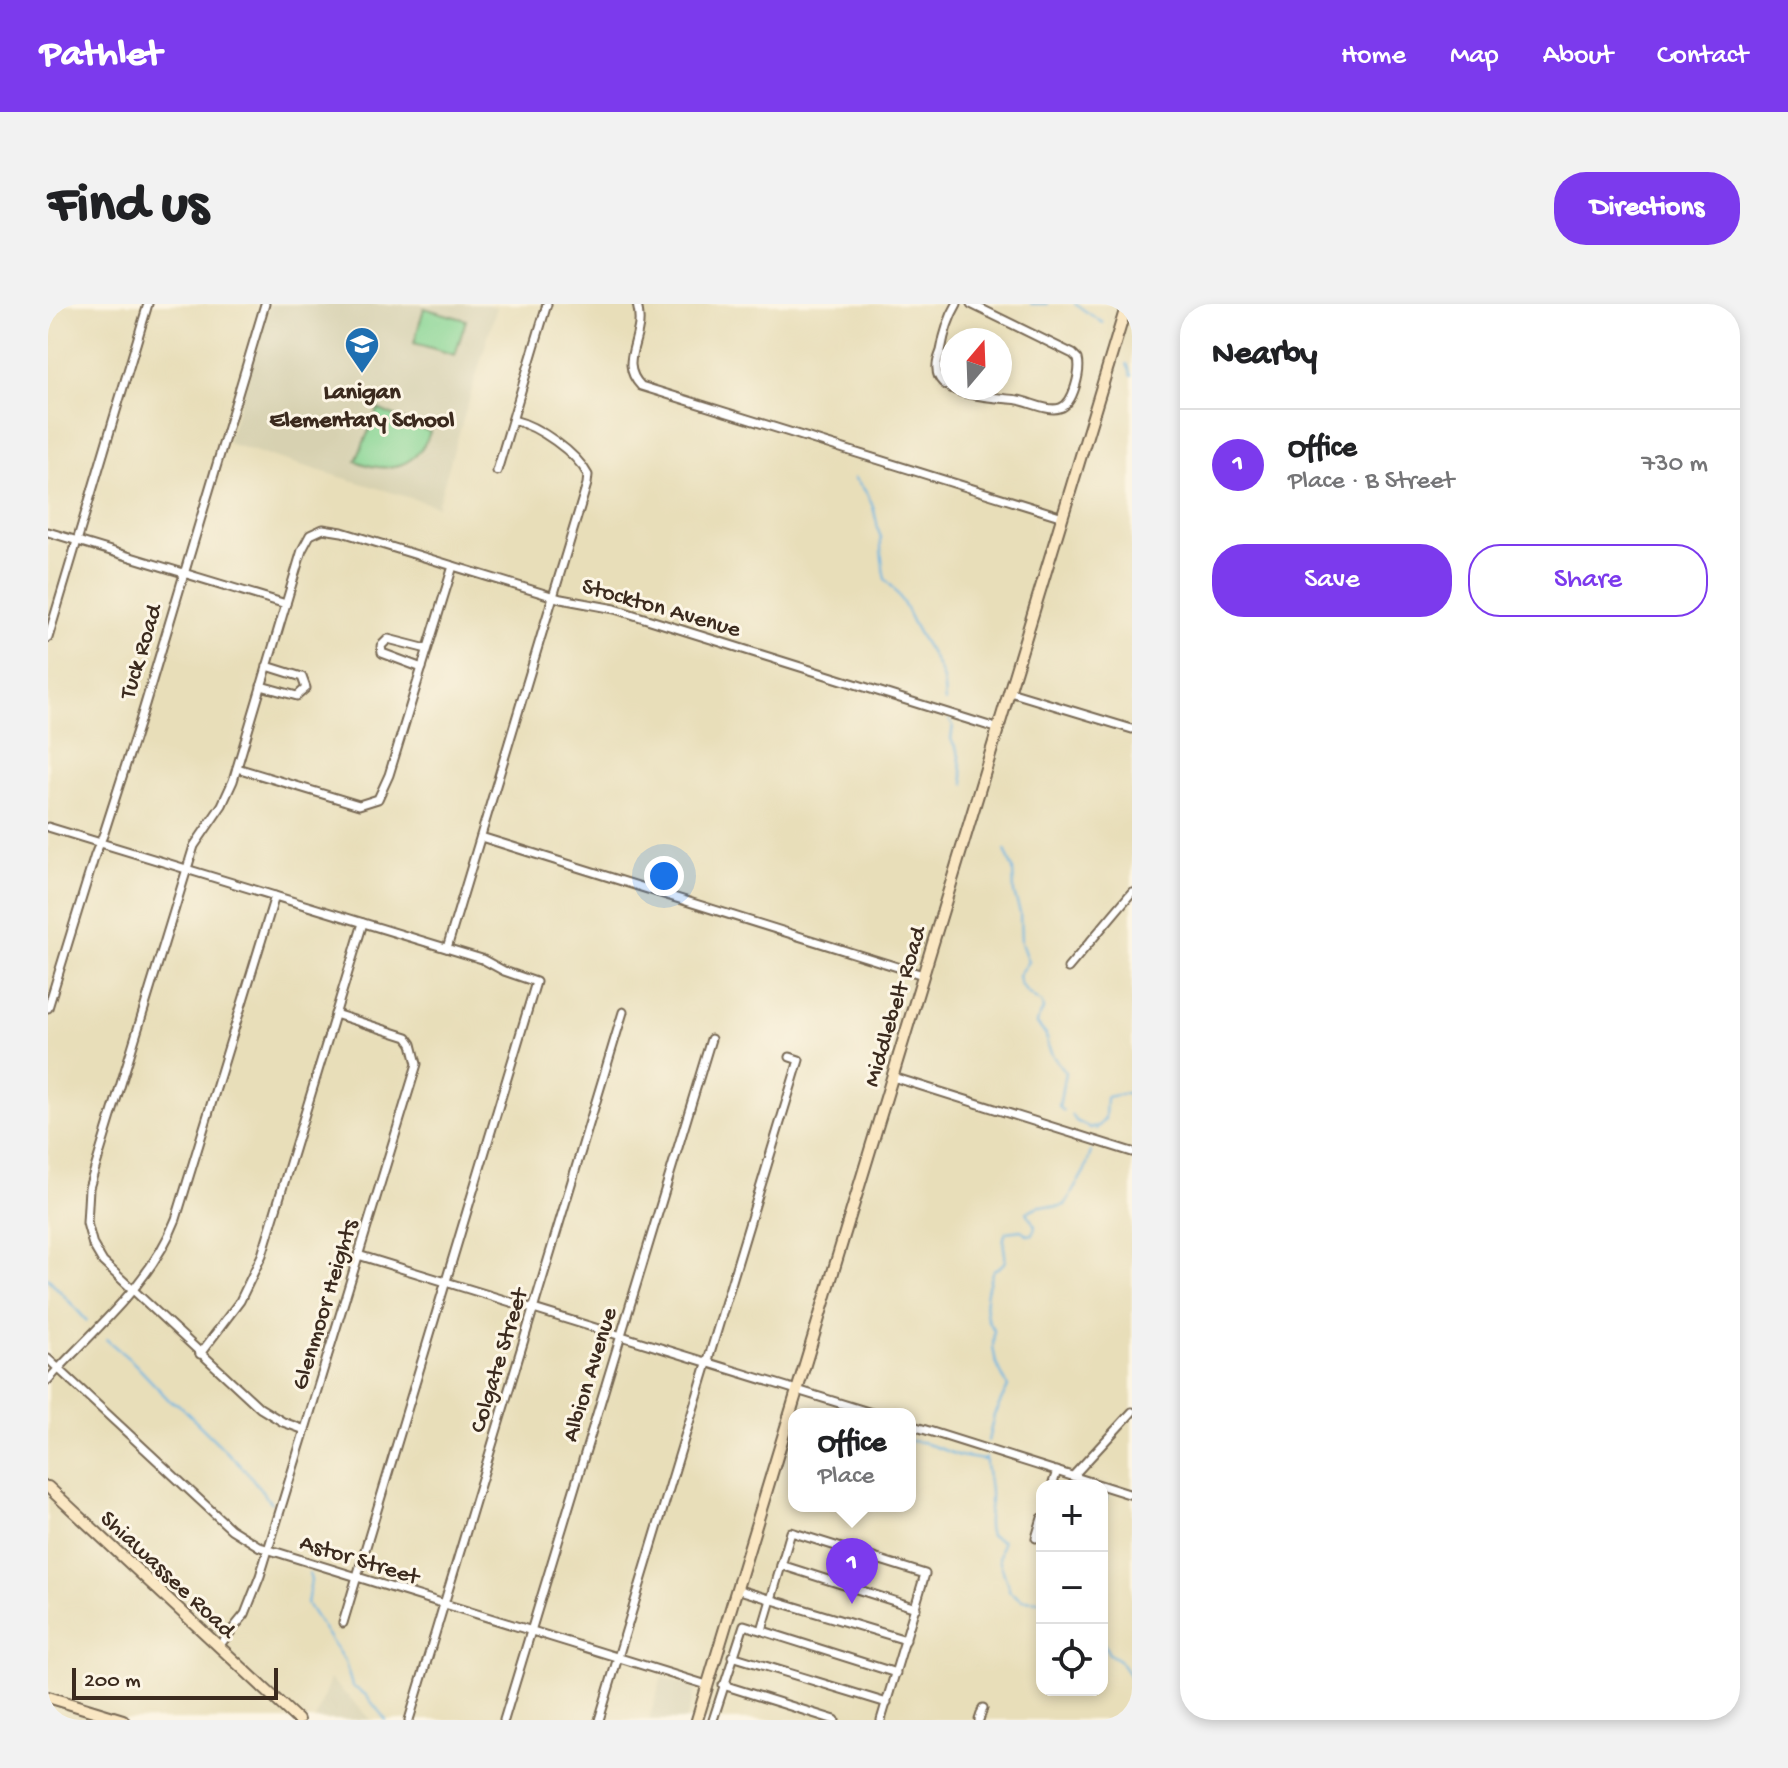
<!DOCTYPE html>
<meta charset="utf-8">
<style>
:root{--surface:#fff;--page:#f2f2f2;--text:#202124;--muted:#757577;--line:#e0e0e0;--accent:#7c3aed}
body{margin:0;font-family:"Gochi Hand",sans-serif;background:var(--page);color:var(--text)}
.controls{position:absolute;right:24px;bottom:24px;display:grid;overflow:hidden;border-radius:16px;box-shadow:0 4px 12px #0003}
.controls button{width:72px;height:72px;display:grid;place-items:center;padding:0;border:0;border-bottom:2px solid var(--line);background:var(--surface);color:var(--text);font:40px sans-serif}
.compass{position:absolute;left:892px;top:24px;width:72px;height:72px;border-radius:50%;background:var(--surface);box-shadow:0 4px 12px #0003;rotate:19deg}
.scale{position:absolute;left:24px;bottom:20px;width:206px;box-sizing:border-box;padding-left:8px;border:4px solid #3b2a1e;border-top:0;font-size:22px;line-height:28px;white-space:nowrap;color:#3b2a1e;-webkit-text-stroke:6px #fcf5e5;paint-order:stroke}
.you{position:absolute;left:616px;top:572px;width:28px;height:28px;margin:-20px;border:6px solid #fff;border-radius:50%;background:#1a73e8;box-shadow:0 0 0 12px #1a73e833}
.badge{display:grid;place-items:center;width:52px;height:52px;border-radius:50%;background:var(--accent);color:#fff;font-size:26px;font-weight:700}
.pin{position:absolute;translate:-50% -66px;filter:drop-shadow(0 2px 4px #0008)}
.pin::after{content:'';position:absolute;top:42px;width:28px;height:24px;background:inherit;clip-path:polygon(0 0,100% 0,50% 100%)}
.popup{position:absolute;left:740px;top:1104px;width:128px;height:104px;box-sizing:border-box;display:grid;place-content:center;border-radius:16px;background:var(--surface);filter:drop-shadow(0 2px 6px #0005);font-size:26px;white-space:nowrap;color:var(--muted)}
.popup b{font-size:30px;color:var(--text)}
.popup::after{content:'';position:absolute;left:50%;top:100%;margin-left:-16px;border:16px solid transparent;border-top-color:var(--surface)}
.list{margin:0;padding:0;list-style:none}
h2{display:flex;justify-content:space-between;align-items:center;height:104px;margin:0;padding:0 32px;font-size:34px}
h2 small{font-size:26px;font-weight:400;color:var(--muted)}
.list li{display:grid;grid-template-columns:52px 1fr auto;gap:24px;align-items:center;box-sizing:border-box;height:112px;padding:0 32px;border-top:2px solid var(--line)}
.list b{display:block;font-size:30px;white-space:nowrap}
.list p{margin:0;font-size:26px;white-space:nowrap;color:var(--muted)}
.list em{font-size:26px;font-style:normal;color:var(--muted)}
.actions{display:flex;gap:16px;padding:24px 32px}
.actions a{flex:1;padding:18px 0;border:2px solid var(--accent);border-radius:32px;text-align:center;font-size:28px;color:var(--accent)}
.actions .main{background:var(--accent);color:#fff}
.icon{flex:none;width:44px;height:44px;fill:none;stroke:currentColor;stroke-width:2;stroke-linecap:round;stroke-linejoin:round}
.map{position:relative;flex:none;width:1084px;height:1416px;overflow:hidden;border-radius:32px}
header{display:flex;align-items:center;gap:48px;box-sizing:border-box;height:112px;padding:0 40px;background:var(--accent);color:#fff}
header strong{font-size:38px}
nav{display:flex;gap:44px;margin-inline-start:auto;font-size:28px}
.intro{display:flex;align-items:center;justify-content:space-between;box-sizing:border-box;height:192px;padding:0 48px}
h1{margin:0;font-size:56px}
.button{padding:20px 36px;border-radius:32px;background:var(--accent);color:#fff;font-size:28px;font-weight:700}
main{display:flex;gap:48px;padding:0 48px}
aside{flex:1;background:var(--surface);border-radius:32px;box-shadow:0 4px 12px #0003}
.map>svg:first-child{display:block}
.built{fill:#d7d1b1}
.green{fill:#88d594;stroke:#628059;stroke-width:2}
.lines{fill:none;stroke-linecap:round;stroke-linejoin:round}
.stream{stroke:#6bb4e3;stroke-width:2}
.street-casing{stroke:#786954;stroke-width:11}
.secondary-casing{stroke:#786954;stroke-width:14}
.street{stroke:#fff;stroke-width:7}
.secondary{stroke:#fae7c3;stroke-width:10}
.labels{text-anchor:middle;stroke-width:6;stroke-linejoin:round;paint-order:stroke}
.poi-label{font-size:24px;font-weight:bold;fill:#3b2a1e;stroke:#fcf5e5}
.street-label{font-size:24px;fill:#3b2a1e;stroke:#fcf5e5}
</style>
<header>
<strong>Pathlet</strong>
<nav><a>Home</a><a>Map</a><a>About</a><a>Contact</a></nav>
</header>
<div class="intro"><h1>Find us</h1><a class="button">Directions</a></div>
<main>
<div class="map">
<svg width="1084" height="1416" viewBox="0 0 1084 1416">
<rect width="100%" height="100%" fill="#fcf5e5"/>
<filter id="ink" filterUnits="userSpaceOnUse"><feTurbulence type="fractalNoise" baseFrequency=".0125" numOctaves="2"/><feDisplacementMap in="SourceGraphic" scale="16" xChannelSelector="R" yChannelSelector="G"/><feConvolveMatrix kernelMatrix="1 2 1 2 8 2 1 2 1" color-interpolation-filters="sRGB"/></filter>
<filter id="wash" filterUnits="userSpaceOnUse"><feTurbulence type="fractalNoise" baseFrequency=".006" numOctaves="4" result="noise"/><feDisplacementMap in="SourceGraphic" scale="32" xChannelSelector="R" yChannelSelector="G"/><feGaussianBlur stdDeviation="1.8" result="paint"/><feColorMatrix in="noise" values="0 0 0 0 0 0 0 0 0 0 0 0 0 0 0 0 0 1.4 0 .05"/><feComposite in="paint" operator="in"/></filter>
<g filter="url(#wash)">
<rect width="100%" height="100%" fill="#e8deb9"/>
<!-- built -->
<g class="built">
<path d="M 222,0 L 438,0 L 449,3 L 389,202 L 179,139 Z"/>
<path d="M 614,1373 L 648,1383 L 638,1416 L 601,1416 Z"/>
<path d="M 282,1375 L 324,1416 L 267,1416 Z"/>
</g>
<!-- green -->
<g class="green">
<path d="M 376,4 L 418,16 L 407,51 L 366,39 Z"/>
<path d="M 330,105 L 382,128 C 370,162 341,171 308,157 Z"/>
</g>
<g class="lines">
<!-- stream -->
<g class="stream">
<path d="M 983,0 L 999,0"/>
<path d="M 1027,0 L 1055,19"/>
<path d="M 1079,60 L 1084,72"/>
<path d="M 806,174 C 817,184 825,199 828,215 C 830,222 829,226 833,233 C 832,240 835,267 837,275 C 853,290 857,304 867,323 C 876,340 888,355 894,373 C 897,380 896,391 897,398"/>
<path d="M 901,416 L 905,421 L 903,435 L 910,448 L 917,480"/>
<path d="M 957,546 L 965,565 L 966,589 L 972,609 L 973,639 L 980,658 L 970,671 C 971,686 984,692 994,700 L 995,706 L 988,719 L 998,731 L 999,740 L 1004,751 L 1017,768 L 1011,803 L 1016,807"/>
<path d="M 1024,811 L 1028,817 L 1042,824 L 1047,823"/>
<path d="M 1048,825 L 1057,815 L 1058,793 L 1084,788"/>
<path d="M 0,974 L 39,1017"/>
<path d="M 58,1035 L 86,1059 L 122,1097 L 130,1100 L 200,1169 L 223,1199"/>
<path d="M 767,1108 L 775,1110"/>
<path d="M 862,1137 L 874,1138 L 912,1152 L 936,1156"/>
<path d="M 940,1137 L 946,1111 L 960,1083 L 948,1059 L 945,1043 L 946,1026 C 931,1010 939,984 945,966 C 969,957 949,946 958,928 L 973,926 L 980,931 L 985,930 L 987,922 L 979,908 C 999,895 1001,907 1017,901 L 1037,866 L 1043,848"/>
<path d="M 938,1154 C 937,1167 943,1180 942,1193 C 942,1207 937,1218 942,1232 L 954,1237 L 951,1255 L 962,1288 L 974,1296 L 994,1297"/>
<path d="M 1054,1212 L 1059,1192"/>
<path d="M 1054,1265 L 1056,1269 L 1054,1279"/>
<path d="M 261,1270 L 263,1276 L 259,1300 L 297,1358 L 304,1382 L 318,1391 L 338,1416"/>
<path d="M 1054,1336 L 1061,1350 L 1071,1356 L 1084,1375"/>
</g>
</g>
</g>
<g filter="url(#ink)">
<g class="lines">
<!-- street casing -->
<g class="street-casing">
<g id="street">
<path d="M 589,0 C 591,8 592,18 590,26 C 586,48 575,63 593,82 L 1015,213"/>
<path d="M 909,0 C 900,15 896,29 893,47 C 891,52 888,59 889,65 C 889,94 950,93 970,96 C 982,98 1000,108 1012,104 C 1026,100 1033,66 1030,55 L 1025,50 L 923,0"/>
<path d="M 449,167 L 499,0"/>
<path d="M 0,228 L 238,300"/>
<path d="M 0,334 L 100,0"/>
<path d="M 374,364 L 334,349 L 333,342 L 340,335 L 379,345"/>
<path d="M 213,382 L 249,392 L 258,384 L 254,373 L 219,362"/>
<path d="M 962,388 L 1084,425"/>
<path d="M 189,464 L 311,501 L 330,495 L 341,471 L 405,262"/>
<path d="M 0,523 L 434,655 L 456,667 L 488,678 L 295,1319"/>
<path d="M 433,533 L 875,671"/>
<path d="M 399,644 L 539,180 L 540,171 C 528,148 490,122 465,116"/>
<path d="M 1020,664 L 1084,588"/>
<path d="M 0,704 L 47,551 L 56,529 L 92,417 L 217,0"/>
<path d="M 845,773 L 1084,848"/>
<path d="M 310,951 L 827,1110"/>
<path d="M 152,1050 L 192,997 L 214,951 L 315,619"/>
<path d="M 0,1055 L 183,1225 L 212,1243 L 659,1381"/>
<path d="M 0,1076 C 45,1026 103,980 128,915 L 227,592"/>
<path d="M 862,1121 L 1084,1191"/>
<path d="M 257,1126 L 235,1118 L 212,1104 L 55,958 L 45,941 L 39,919 L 41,884 L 146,542 L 174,501 L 185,477 L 254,246 L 262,231 L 275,225 L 294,228 L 513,295 L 567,305 L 951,425"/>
<path d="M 1025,1172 L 1084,1108"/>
<path d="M 1004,1182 L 1009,1167"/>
<path d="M 988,1234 L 994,1214"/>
<path d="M 733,1261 L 868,1304"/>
<path d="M 688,1285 L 858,1336"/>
<path d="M 714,1326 L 743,1228 L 877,1270 L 833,1416"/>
<path d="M 171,1342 L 197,1310 L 212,1272 L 369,760 L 364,740 L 359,733 L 287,710"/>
<path d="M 684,1352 L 839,1399"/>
<path d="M 675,1381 L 787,1416"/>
<path d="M 361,1416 L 575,708"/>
<path d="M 456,1416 L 663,735"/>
<path d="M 551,1416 L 751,756 L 742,753"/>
<path d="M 665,1416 L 696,1321 L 848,1369"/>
<path d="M 931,1416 L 935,1404"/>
</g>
</g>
<!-- secondary casing -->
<g class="secondary-casing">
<g id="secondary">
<path d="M 0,1183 L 250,1416"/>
<path d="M 0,1393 L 75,1416"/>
<path d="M 649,1416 L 1079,0"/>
</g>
</g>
<!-- street -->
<use href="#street" class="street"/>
<!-- secondary -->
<use href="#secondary" class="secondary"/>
</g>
</g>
<!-- icons -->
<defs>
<g id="school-pin" transform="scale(1.8)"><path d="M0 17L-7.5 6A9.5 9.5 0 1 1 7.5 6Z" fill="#1f6fb2" stroke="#fcf5e5"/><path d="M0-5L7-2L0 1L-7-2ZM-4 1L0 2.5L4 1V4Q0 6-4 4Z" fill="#fff"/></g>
</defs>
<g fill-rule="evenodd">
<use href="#school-pin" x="314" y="40"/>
</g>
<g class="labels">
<!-- poi labels -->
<g class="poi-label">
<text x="314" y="94">Lanigan<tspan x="314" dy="28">Elementary School</tspan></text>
</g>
<!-- street labels -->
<g class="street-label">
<text transform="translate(614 302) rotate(16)" y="8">Stockton Avenue</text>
<text transform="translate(91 347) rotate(-73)" y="8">Tuck Road</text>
<text transform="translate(845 702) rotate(-73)" y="8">Middlebelt Road</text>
<text transform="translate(275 1000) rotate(-73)" y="8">Glenmoor Heights</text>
<text transform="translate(449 1056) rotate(-73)" y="8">Colgate Street</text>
<text transform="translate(540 1070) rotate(-73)" y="8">Albion Avenue</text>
<text transform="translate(312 1254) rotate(17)" y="8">Astor Street</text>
<text transform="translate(121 1269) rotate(43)" y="8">Shiawassee Road</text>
</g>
</g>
</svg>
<div class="controls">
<button>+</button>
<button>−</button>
<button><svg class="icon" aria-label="locate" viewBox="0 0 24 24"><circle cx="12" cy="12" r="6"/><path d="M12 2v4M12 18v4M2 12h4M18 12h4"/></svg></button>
</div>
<svg class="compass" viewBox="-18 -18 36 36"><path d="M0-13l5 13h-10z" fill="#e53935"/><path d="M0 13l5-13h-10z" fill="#757577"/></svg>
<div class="scale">200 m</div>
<div class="you"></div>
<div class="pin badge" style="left:804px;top:1300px">1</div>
<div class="popup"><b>Office</b>Place</div>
</div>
<aside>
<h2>Nearby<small></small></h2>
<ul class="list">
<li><span class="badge">1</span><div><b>Office</b><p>Place · B Street</p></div><em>730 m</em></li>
</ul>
<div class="actions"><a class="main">Save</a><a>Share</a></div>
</aside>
</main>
